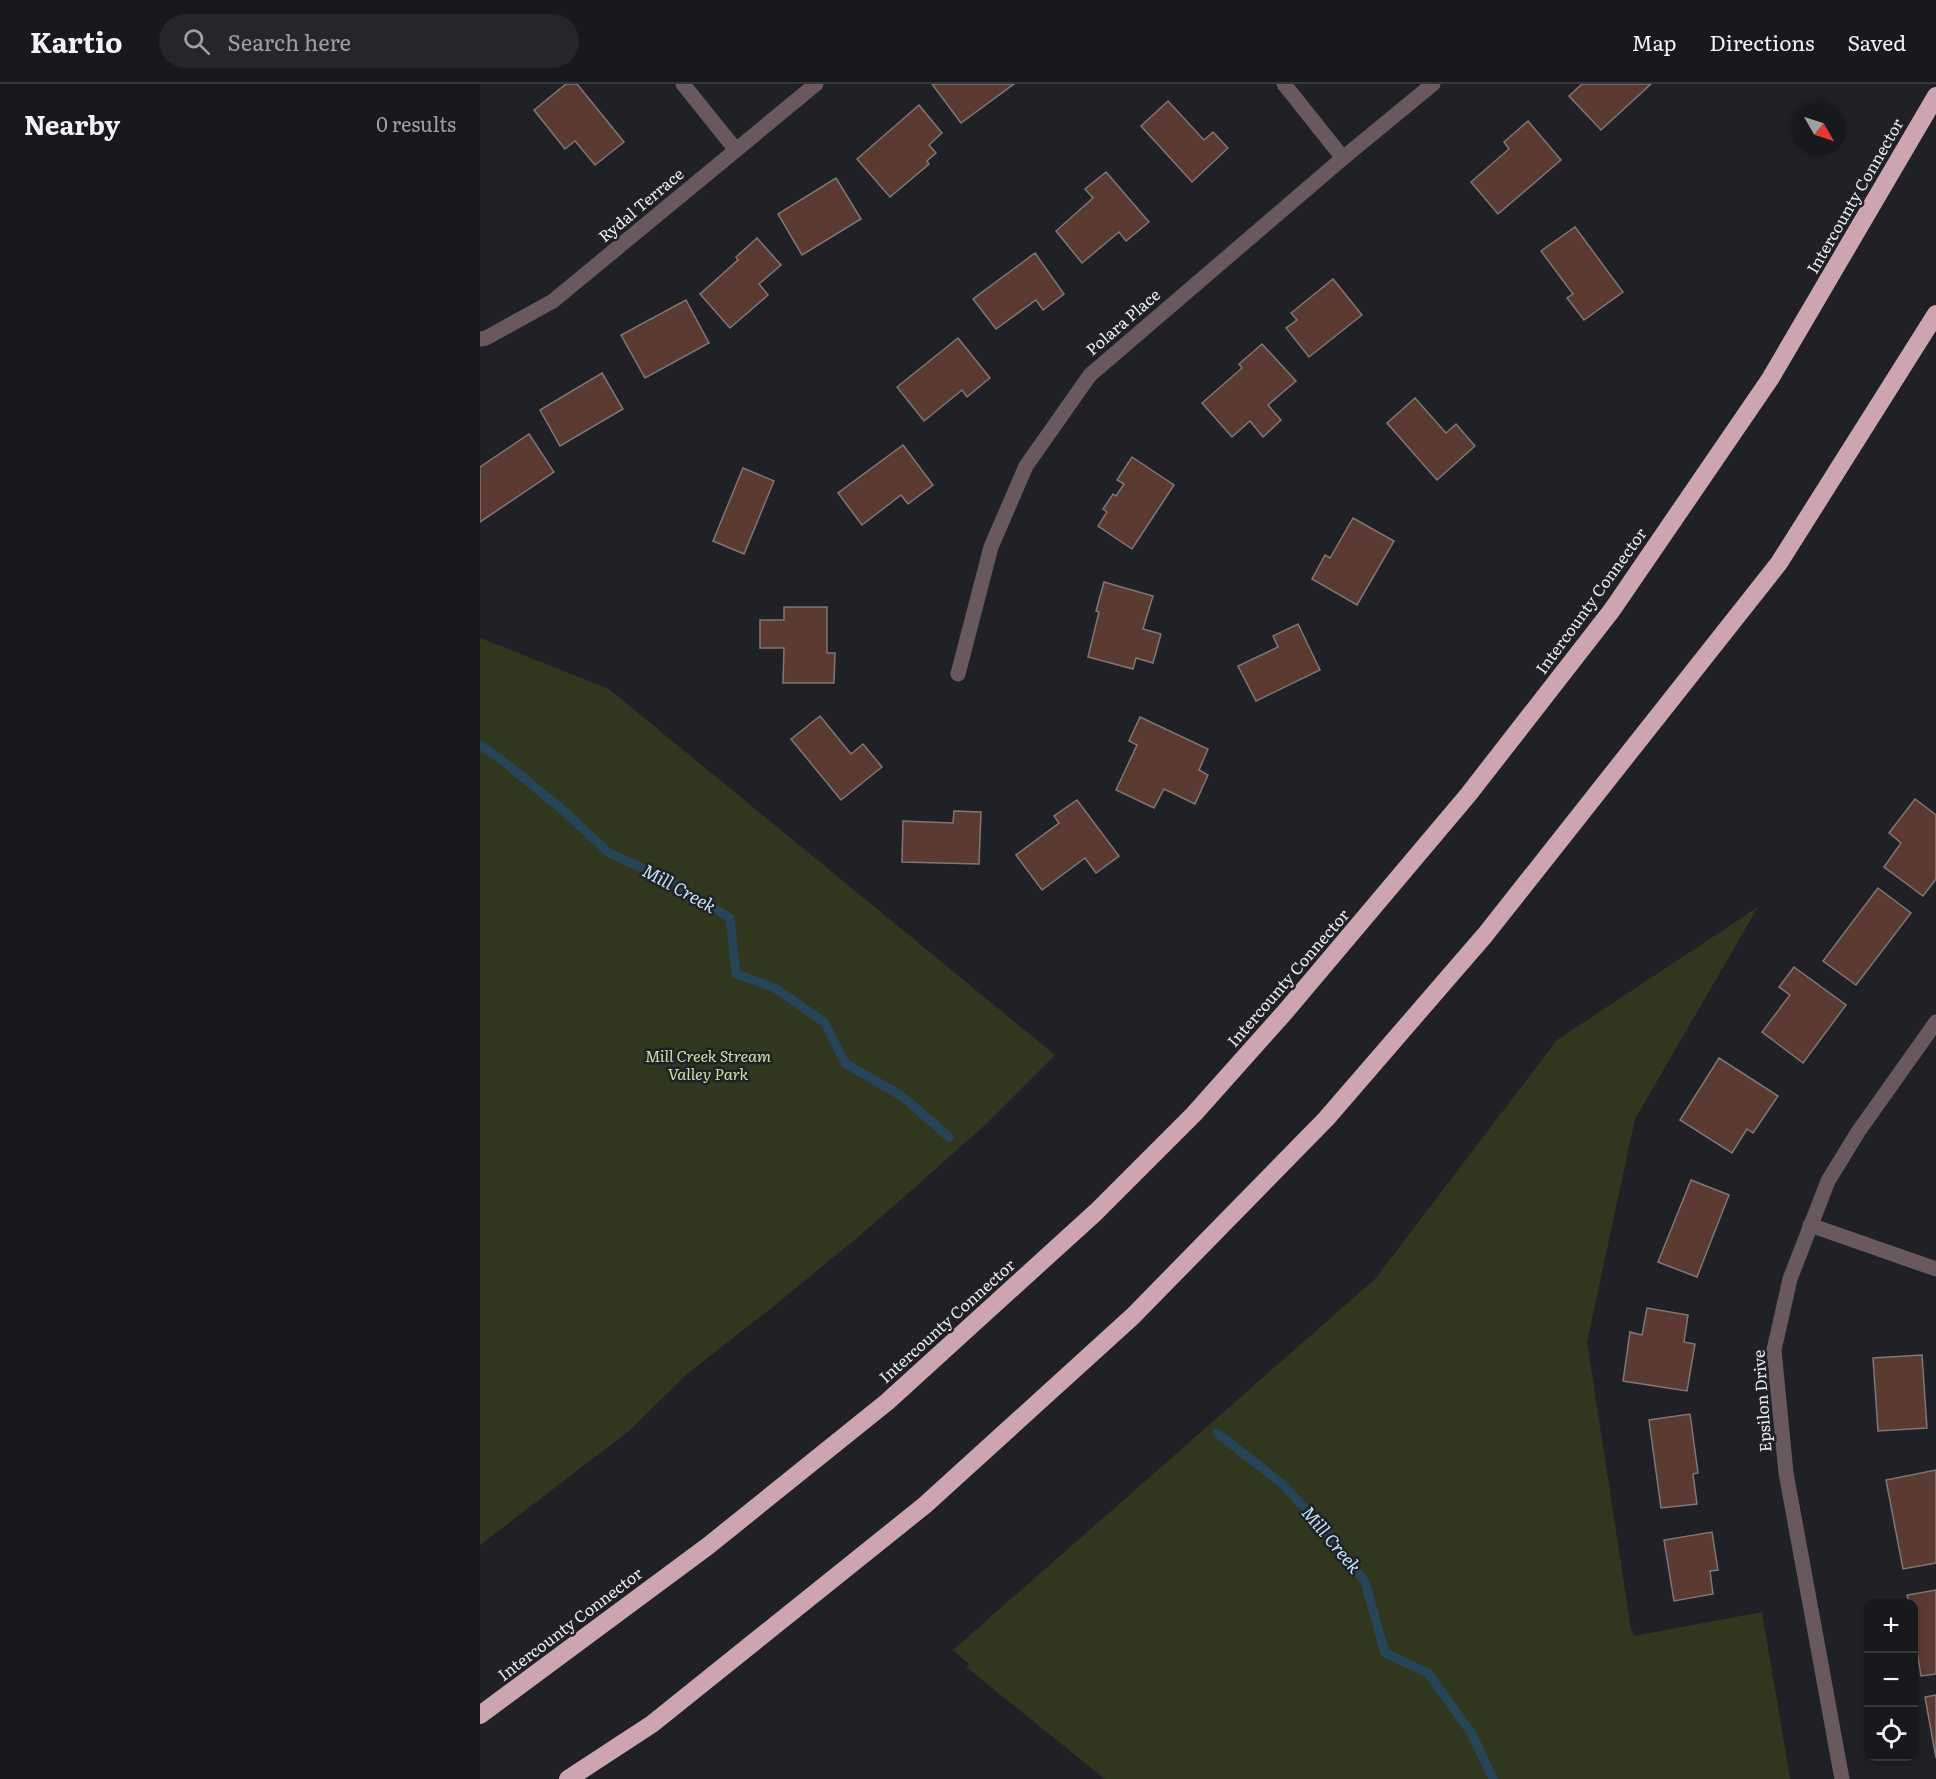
<!DOCTYPE html>
<meta charset="utf-8">
<style>
:root{--surface:#17191c;--page:#242629;--text:#f1f3f6;--muted:#9ea0a3;--line:#36383b}
body{margin:0;font-family:Literata,serif;background:var(--page);color:var(--text)}
.controls{position:absolute;right:18px;bottom:18px;display:grid;overflow:hidden;border-radius:12px;box-shadow:0 3px 9px #0003}
.controls button{width:54px;height:54px;display:grid;place-items:center;padding:0;border:0;border-bottom:2px solid var(--line);background:var(--surface);color:var(--text);font:30px sans-serif}
.compass{position:absolute;left:1312px;top:18px;width:54px;height:54px;border-radius:50%;background:var(--surface);box-shadow:0 3px 9px #0003;rotate:129deg}
.list{margin:0;padding:0;list-style:none}
h2{display:flex;justify-content:space-between;align-items:center;height:78px;margin:0;padding:0 24px;font-size:26px}
h2 small{font-size:20px;font-weight:400;color:var(--muted)}
.icon{flex:none;width:33px;height:33px;fill:none;stroke:currentColor;stroke-width:2;stroke-linecap:round;stroke-linejoin:round}
.map{position:relative;flex:none;width:1456px;height:1695px;overflow:hidden}
header{display:flex;align-items:center;gap:36px;box-sizing:border-box;height:84px;padding:0 30px;background:var(--surface);border-bottom:2px solid var(--line)}
header strong{font-size:28px}
nav{display:flex;gap:33px;margin-inline-start:auto;font-size:21px}
.search{width:420px;height:54px;background:var(--page);display:flex;align-items:center;gap:15px;box-sizing:border-box;padding:0 21px;border-radius:33px;color:var(--muted);font-size:22px}
main{display:flex}
aside{flex:1;background:var(--surface)}
.map>svg:first-child{display:block}
.green{fill:#30371e}
.lines{fill:none;stroke-linecap:round;stroke-linejoin:round}
.stream{stroke:#274559;stroke-width:9}
.building{fill:#5b3a32;stroke:#7f7775;stroke-width:1.5}
.minor{stroke:#69585d;stroke-width:15}
.highway{stroke:#cda5b0;stroke-width:18}
.labels{text-anchor:middle;stroke-width:5;stroke-linejoin:round;paint-order:stroke}
.street-label{font-size:16px;fill:#ebecf0;stroke:#1f2126}
.park-label{font-size:16px;font-style:italic;fill:#cee0a5;stroke:#1f2126}
.water-label{font-size:18px;font-style:italic;fill:#c2e3fb;stroke:#1f2126}
</style>
<header>
<strong>Kartio</strong>
<div class="search"><svg class="icon" aria-label="search" viewBox="0 0 24 24"><circle cx="10" cy="10" r="6"/><path d="M15 15l6 6"/></svg>Search here</div>
<nav><a>Map</a><a>Directions</a><a>Saved</a></nav>
</header>
<main>
<aside>
<h2>Nearby<small>0 results</small></h2>
<ul class="list">
</ul>
</aside>
<div class="map">
<svg width="1456" height="1695" viewBox="0 0 1456 1695">
<rect width="100%" height="100%" fill="#1f2126"/>
<!-- green -->
<g class="green">
<path d="M 0,554 L 129,605 L 575,971 L 504,1042 L 390,1143 L 299,1218 L 207,1290 L 149,1347 L 0,1461 Z"/>
<path d="M 1278,823 L 1155,1035 L 1107,1258 L 1151,1545 L 1154,1552 L 1282,1528 L 1310,1695 L 625,1695 L 486,1583 L 489,1580 L 473,1566 L 895,1195 L 1077,956 Z"/>
</g>
<g class="lines">
<!-- stream -->
<g class="stream">
<path d="M 0,661 L 23,677 L 85,728 L 129,769 L 191,797 L 250,834 L 256,890 L 295,904 L 344,938 L 365,979 L 423,1013 L 469,1053"/>
<path d="M 737,1349 L 800,1398 L 846,1446 L 885,1498 L 905,1569 L 948,1589 L 992,1650 L 1013,1695"/>
</g>
</g>
<!-- building -->
<g class="building">
<path d="M 86,0 L 97,0 L 144,58 L 115,81 L 95,57 L 85,65 L 54,26 Z"/>
<path d="M 452,0 L 534,0 L 481,39 Z"/>
<path d="M 1102,0 L 1171,0 L 1121,46 L 1089,12 Z"/>
<path d="M 688,17 L 724,56 L 733,48 L 748,64 L 712,98 L 661,42 Z"/>
<path d="M 439,21 L 462,49 L 449,61 L 456,69 L 447,77 L 449,80 L 410,113 L 377,75 Z"/>
<path d="M 1048,37 L 1081,76 L 1018,130 L 991,98 L 1029,65 L 1024,58 Z"/>
<path d="M 626,88 L 669,138 L 646,157 L 639,148 L 602,179 L 576,147 L 613,114 L 605,105 Z"/>
<path d="M 356,94 L 381,135 L 322,171 L 298,130 Z"/>
<path d="M 1095,143 L 1143,208 L 1104,236 L 1087,214 L 1093,210 L 1061,167 Z"/>
<path d="M 277,154 L 301,181 L 279,200 L 288,211 L 250,244 L 220,210 L 258,176 L 256,173 Z"/>
<path d="M 555,169 L 584,210 L 563,226 L 556,216 L 516,245 L 493,215 Z"/>
<path d="M 853,195 L 882,231 L 829,273 L 806,244 L 817,236 L 811,229 Z"/>
<path d="M 206,216 L 229,259 L 165,294 L 141,251 Z"/>
<path d="M 478,254 L 510,294 L 487,313 L 482,306 L 444,337 L 417,303 Z"/>
<path d="M 782,260 L 816,297 L 788,321 L 801,336 L 783,353 L 770,337 L 752,353 L 722,319 L 762,284 L 759,280 Z"/>
<path d="M 122,289 L 143,325 L 80,362 L 60,326 Z"/>
<path d="M 935,314 L 966,349 L 976,340 L 995,362 L 957,396 L 907,339 Z"/>
<path d="M 49,350 L 74,388 L 0,438 L 0,383 Z"/>
<path d="M 423,361 L 453,401 L 428,420 L 421,411 L 382,441 L 358,409 Z"/>
<path d="M 652,373 L 694,401 L 652,465 L 618,442 L 627,428 L 623,425 L 633,410 L 636,412 L 644,400 L 637,396 Z"/>
<path d="M 263,384 L 294,397 L 264,470 L 233,457 Z"/>
<path d="M 873,434 L 914,457 L 877,521 L 832,495 L 845,471 L 850,474 Z"/>
<path d="M 624,498 L 673,512 L 663,545 L 681,550 L 673,579 L 656,574 L 653,585 L 608,573 L 619,528 L 616,527 Z"/>
<path d="M 304,523 L 347,523 L 347,569 L 355,569 L 354,599 L 303,599 L 304,564 L 280,564 L 280,536 L 304,536 Z"/>
<path d="M 818,540 L 840,586 L 776,617 L 758,582 L 798,563 L 793,552 Z"/>
<path d="M 340,632 L 371,670 L 383,660 L 402,683 L 361,716 L 311,655 Z"/>
<path d="M 660,633 L 728,665 L 719,686 L 728,691 L 715,720 L 684,705 L 674,724 L 636,706 L 657,661 L 649,657 Z"/>
<path d="M 1435,715 L 1456,731 L 1456,795 L 1443,812 L 1404,783 L 1421,759 L 1409,749 Z"/>
<path d="M 597,716 L 639,772 L 616,789 L 605,774 L 562,806 L 536,771 L 579,739 L 574,732 Z"/>
<path d="M 474,727 L 501,728 L 499,780 L 422,778 L 423,737 L 473,739 Z"/>
<path d="M 1398,804 L 1431,829 L 1376,901 L 1343,877 Z"/>
<path d="M 1314,883 L 1366,921 L 1323,979 L 1282,948 L 1310,911 L 1299,903 Z"/>
<path d="M 1239,974 L 1298,1012 L 1273,1049 L 1267,1045 L 1252,1069 L 1200,1036 Z"/>
<path d="M 1211,1096 L 1249,1111 L 1217,1193 L 1178,1178 Z"/>
<path d="M 1167,1224 L 1208,1231 L 1204,1258 L 1215,1260 L 1207,1307 L 1143,1297 L 1150,1248 L 1162,1251 Z"/>
<path d="M 1442,1271 L 1447,1344 L 1398,1347 L 1393,1274 Z"/>
<path d="M 1210,1330 L 1218,1389 L 1213,1390 L 1217,1420 L 1181,1424 L 1169,1336 Z"/>
<path d="M 1456,1386 L 1456,1479 L 1423,1485 L 1406,1396 Z"/>
<path d="M 1232,1448 L 1238,1486 L 1230,1487 L 1233,1510 L 1194,1517 L 1184,1456 Z"/>
<path d="M 1456,1506 L 1456,1590 L 1441,1592 L 1434,1548 L 1434,1520 L 1429,1520 L 1427,1511 Z"/>
<path d="M 1456,1611 L 1456,1674 L 1445,1613 Z"/>
</g>
<g class="lines">
<!-- minor -->
<g class="minor">
<path d="M 203,0 L 256,66"/>
<path d="M 804,0 L 863,74"/>
<path d="M 0,255 L 6,254 L 73,217 L 336,0"/>
<path d="M 478,590 L 511,463 L 546,382 L 610,291 L 863,74 L 953,0"/>
<path d="M 1330,1141 L 1456,1185"/>
<path d="M 1362,1695 L 1306,1389 L 1294,1266 L 1310,1195 L 1348,1097 L 1378,1048 L 1456,938"/>
</g>
<!-- highway -->
<g class="highway">
<path d="M 0,1631 L 228,1462 L 407,1318 L 616,1128 L 714,1030 L 805,928 L 988,711 L 1132,526 L 1290,295 L 1456,12"/>
<path d="M 88,1695 L 172,1640 L 445,1421 L 653,1232 L 846,1035 L 1005,851 L 1299,479 L 1456,230"/>
</g>
</g>
<g class="labels">
<!-- street labels -->
<g class="street-label">
<text transform="translate(1375 112) rotate(-60)" y="6">Intercounty Connector</text>
<text transform="translate(161 121) rotate(-40)" y="6">Rydal Terrace</text>
<text transform="translate(643 238) rotate(-41)" y="6">Polara Place</text>
<text transform="translate(1111 517) rotate(-54)" y="6">Intercounty Connector</text>
<text transform="translate(808 894) rotate(-49)" y="6">Intercounty Connector</text>
<text transform="translate(467 1237) rotate(-42)" y="6">Intercounty Connector</text>
<text transform="translate(1282 1317) rotate(-94)" y="6">Epsilon Drive</text>
<text transform="translate(90 1540) rotate(-37)" y="6">Intercounty Connector</text>
</g>
<!-- park labels -->
<g class="park-label">
<text x="228" y="978">Mill Creek Stream<tspan x="228" dy="18">Valley Park</tspan></text>
</g>
<!-- water labels -->
<g class="water-label">
<text transform="translate(199 805) rotate(29)" y="6">Mill Creek</text>
<text transform="translate(851 1456) rotate(50)" y="6">Mill Creek</text>
</g>
</g>
</svg>
<div class="controls">
<button>+</button>
<button>−</button>
<button><svg class="icon" aria-label="locate" viewBox="0 0 24 24"><circle cx="12" cy="12" r="6"/><path d="M12 2v4M12 18v4M2 12h4M18 12h4"/></svg></button>
</div>
<svg class="compass" viewBox="-18 -18 36 36"><path d="M0-13l5 13h-10z" fill="#e53935"/><path d="M0 13l5-13h-10z" fill="#9ea0a3"/></svg>
</div>
</main>
